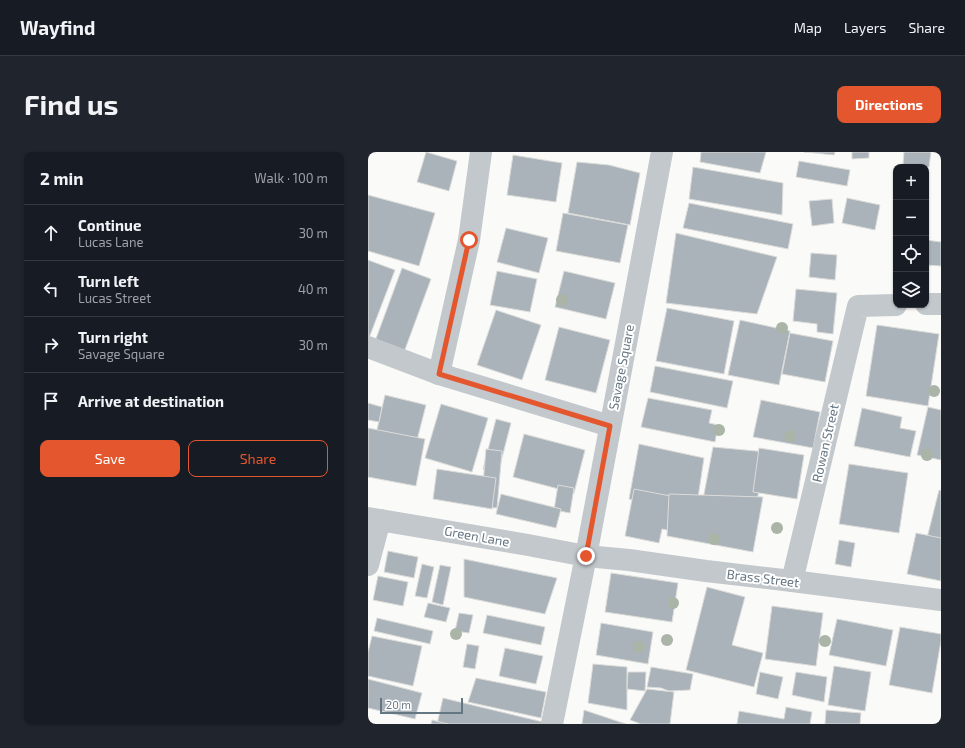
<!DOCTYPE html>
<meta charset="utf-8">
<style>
:root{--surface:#171b24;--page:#20242c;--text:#f1f3f6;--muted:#9ea1a6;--line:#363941;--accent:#e4572e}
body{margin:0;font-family:"Exo 2",sans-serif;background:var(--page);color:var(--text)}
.controls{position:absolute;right:12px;top:12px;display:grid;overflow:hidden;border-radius:8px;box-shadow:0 1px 3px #0004}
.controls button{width:36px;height:36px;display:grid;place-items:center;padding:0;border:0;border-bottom:1px solid var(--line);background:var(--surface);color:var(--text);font:20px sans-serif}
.scale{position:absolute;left:12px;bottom:10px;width:83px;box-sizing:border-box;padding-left:4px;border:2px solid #657683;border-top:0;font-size:11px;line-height:14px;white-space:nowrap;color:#657683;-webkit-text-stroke:3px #fff;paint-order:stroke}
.stop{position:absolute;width:12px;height:12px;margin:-9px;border:3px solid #e4572e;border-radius:50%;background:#fff}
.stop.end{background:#e4572e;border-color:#fff;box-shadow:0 1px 4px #0008}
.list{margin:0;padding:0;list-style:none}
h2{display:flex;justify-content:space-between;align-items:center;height:52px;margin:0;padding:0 16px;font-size:17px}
h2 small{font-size:13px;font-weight:400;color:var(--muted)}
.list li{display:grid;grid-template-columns:26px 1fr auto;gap:12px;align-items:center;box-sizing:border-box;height:56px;padding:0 16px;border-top:1px solid var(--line)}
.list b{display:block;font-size:15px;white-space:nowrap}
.list p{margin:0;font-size:13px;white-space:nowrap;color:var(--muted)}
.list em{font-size:13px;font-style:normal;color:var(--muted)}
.actions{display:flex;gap:8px;padding:12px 16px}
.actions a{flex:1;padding:9px 0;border:1px solid var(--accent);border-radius:8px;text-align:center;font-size:14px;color:var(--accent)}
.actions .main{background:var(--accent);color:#fff}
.icon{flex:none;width:22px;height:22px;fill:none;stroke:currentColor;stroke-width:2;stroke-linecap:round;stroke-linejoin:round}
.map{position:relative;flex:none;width:573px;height:572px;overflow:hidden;border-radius:8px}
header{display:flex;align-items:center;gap:24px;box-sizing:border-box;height:56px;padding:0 20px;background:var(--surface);border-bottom:1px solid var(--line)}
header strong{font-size:19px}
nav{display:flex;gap:22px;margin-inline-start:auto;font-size:14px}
.intro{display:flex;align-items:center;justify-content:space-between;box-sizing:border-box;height:96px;padding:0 24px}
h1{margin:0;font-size:28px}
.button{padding:10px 18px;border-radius:8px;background:var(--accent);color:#fff;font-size:14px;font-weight:700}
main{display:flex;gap:24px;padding:0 24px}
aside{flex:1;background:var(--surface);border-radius:8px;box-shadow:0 1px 3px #0004}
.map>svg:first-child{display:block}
.building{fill:#aab3b9;stroke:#dcdcda}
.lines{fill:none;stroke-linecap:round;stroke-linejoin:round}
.street{stroke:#c3c8cc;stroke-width:22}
.tree{fill:#aab4a7}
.route{stroke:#e4572e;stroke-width:5}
.labels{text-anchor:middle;stroke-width:4;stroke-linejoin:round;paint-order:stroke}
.street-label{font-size:13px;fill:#657683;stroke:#fff}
</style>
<header>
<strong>Wayfind</strong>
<nav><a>Map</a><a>Layers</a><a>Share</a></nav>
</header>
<div class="intro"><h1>Find us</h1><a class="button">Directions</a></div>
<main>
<aside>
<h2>2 min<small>Walk · 100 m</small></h2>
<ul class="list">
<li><svg class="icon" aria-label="ahead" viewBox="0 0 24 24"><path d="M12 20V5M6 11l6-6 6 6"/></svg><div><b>Continue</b><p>Lucas Lane</p></div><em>30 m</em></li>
<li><svg class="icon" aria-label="left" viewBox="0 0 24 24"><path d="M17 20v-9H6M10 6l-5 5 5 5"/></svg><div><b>Turn left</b><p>Lucas Street</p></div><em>40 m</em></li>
<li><svg class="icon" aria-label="right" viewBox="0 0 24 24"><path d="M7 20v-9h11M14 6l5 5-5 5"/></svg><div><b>Turn right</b><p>Savage Square</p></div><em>30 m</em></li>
<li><svg class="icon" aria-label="arrive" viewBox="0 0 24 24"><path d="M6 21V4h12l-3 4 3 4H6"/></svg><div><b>Arrive at destination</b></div></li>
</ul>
<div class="actions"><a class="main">Save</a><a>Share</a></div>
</aside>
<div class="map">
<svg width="573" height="572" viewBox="0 0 573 572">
<rect width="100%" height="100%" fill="#fafaf8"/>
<!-- building -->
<g class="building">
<path d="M 58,0 L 89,9 L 81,39 L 49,30 Z"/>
<path d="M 333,0 L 398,0 L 392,21 L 332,10 Z"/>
<path d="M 436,0 L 467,0 L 466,3 Z"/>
<path d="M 484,0 L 501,0 L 501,6 L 484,7 Z"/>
<path d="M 536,0 L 563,0 L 561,15 L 535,13 Z"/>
<path d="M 145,3 L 194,11 L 188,50 L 139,43 Z"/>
<path d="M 431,9 L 482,18 L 479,34 L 428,25 Z"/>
<path d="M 209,10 L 241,13 L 272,21 L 262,73 L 200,61 Z"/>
<path d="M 325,15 L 415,31 L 414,63 L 321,47 Z"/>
<path d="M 0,43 L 67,61 L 51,114 L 0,99 Z"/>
<path d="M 479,46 L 512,53 L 507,78 L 474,71 Z"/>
<path d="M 464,47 L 466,71 L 444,74 L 441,49 Z"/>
<path d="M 321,51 L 425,72 L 420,97 L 315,76 Z"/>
<path d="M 195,61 L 260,73 L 252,111 L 188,99 Z"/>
<path d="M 138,76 L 180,86 L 171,121 L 129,110 Z"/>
<path d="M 308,81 L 409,105 L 389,162 L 298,151 Z"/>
<path d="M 528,87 L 528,113 L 526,113 Z"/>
<path d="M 558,88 L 573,90 L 573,114 L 558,113 Z"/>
<path d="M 443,101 L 469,103 L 467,128 L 441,125 Z"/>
<path d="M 0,108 L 27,118 L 1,186 L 0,186 Z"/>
<path d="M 34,116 L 63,127 L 35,203 L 6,192 Z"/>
<path d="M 129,119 L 169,127 L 162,160 L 122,153 Z"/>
<path d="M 196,119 L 247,131 L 238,167 L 187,155 Z"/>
<path d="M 428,137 L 469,141 L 465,182 L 449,180 L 449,172 L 425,169 Z"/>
<path d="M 299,156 L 366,169 L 356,222 L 288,209 Z"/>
<path d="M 128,158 L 173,173 L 154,228 L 109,213 Z"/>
<path d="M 372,168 L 422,179 L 411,233 L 360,223 Z"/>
<path d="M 509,173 L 571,182 L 560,254 L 498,244 Z"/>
<path d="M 191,175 L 242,188 L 228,241 L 177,228 Z"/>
<path d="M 422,181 L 465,189 L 457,230 L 414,222 Z"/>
<path d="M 287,214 L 365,229 L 359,256 L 282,240 Z"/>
<path d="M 17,243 L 58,253 L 46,300 L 6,291 Z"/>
<path d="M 280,246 L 344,258 L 341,271 L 350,273 L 347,290 L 273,275 Z"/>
<path d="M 393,248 L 452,260 L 445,296 L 385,285 Z"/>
<path d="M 0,251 L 14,255 L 11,270 L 0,268 Z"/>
<path d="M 73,252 L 120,266 L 104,320 L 57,306 Z"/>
<path d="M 560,255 L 573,258 L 573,308 L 549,303 Z"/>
<path d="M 494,256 L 534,265 L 532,276 L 548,279 L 542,305 L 486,294 Z"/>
<path d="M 128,267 L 143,271 L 130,321 L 115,317 Z"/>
<path d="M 0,276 L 57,287 L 48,334 L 0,325 Z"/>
<path d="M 156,282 L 217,298 L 206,341 L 145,325 Z"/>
<path d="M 271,292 L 336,306 L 327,366 L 261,347 Z"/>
<path d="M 345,295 L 399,300 L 382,382 L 331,368 Z"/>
<path d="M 391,296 L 436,303 L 429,347 L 385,340 Z"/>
<path d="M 118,297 L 134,299 L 129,356 L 113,355 Z"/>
<path d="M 481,312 L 540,321 L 531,381 L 471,372 Z"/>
<path d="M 69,317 L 128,326 L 124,357 L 65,347 Z"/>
<path d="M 190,333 L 206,336 L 202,361 L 186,358 Z"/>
<path d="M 266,337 L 329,349 L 323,383 L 294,377 L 291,391 L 257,384 Z"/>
<path d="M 571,338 L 573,339 L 573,393 L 558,390 Z"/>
<path d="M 133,342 L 193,357 L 188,376 L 128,362 Z"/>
<path d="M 301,342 L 395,345 L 385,400 L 299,384 Z"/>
<path d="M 548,381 L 573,386 L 573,429 L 539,422 Z"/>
<path d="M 471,388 L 487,391 L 483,415 L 467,412 Z"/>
<path d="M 20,399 L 50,405 L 46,426 L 16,420 Z"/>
<path d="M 96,407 L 189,426 L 177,462 L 96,445 Z"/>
<path d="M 54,412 L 66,415 L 59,446 L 47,444 Z"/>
<path d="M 72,413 L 83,415 L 75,453 L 64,450 Z"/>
<path d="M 243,421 L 310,431 L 304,470 L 237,460 Z"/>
<path d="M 10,424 L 40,430 L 35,454 L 5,448 Z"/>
<path d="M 339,435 L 377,445 L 364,493 L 395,501 L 386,535 L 318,518 Z"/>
<path d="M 60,451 L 82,456 L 78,470 L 56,465 Z"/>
<path d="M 404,454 L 455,461 L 448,514 L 397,507 Z"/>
<path d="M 91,461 L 105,463 L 101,481 L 87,479 Z"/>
<path d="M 119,463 L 177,475 L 173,493 L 115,481 Z"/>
<path d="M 9,466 L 65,479 L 62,492 L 6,479 Z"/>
<path d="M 469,467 L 525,478 L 518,514 L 461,503 Z"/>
<path d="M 233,471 L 285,480 L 280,512 L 228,503 Z"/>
<path d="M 532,475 L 573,482 L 573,489 L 564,541 L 521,533 Z"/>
<path d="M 4,484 L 54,494 L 45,534 L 0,524 L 0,500 Z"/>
<path d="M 99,492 L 111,494 L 107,517 L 95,515 Z"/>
<path d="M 137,496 L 175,504 L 168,532 L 131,524 Z"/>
<path d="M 225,512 L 259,515 L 259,558 L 220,551 Z"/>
<path d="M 466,514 L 503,520 L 497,559 L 460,553 Z"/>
<path d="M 283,515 L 325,522 L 322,538 L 301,539 L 293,536 L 279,535 Z"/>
<path d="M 260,520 L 278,520 L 277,539 L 259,537 Z"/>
<path d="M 392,520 L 415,525 L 410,547 L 388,542 Z"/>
<path d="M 428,520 L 459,525 L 456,550 L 424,543 Z"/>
<path d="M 108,526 L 178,540 L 173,566 L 100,550 Z"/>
<path d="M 0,527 L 54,541 L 47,567 L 0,556 Z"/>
<path d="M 279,537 L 306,540 L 302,572 L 273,572 L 262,568 Z"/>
<path d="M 75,546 L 175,570 L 174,572 L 69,572 Z"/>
<path d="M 418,555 L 444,560 L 442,572 L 369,572 L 371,559 L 416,567 Z"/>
<path d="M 216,558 L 258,572 L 214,572 Z"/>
<path d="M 458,558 L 493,561 L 492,572 L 457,572 Z"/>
<path d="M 64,568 L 80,572 L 63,572 Z"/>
</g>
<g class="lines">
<!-- street -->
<g class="street">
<path d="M 558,152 L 573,152"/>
<path d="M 0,195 L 71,222 L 242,274"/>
<path d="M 71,222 L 101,88 L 113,0"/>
<path d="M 0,366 L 160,393 L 218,404 L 261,408 L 338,419 L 424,429 L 573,448"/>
<path d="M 0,413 L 12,368"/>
<path d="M 424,429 L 490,154 L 528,153"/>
<path d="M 184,572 L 218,404 L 294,0"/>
</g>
</g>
<!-- trees -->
<g class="tree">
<circle cx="194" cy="148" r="6"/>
<circle cx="414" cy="176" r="6"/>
<circle cx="566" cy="239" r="6"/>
<circle cx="351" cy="278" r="6"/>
<circle cx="422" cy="284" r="6"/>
<circle cx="559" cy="303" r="6"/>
<circle cx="409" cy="376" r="6"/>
<circle cx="346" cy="387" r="6"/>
<circle cx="305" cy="451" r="6"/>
<circle cx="88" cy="482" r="6"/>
<circle cx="299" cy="488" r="6"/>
<circle cx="457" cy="489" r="6"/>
<circle cx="271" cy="495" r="6"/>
</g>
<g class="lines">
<!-- route -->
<path class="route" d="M 101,88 L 71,222 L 242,274 L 218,404"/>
</g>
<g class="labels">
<!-- street labels -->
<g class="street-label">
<text transform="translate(253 215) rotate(-79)" y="5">Savage Square</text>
<text transform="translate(457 291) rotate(-77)" y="5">Rowan Street</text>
<text transform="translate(109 384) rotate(10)" y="5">Green Lane</text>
<text transform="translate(395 426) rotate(7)" y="5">Brass Street</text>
</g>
</g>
</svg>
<div class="controls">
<button>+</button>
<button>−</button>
<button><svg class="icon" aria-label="locate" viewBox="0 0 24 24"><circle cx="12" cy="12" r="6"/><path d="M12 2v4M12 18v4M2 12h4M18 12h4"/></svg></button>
<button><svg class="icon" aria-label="layers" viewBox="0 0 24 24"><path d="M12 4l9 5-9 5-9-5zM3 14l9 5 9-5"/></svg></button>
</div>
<div class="scale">20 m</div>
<div class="stop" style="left:101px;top:88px"></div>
<div class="stop end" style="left:218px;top:404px"></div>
</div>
</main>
